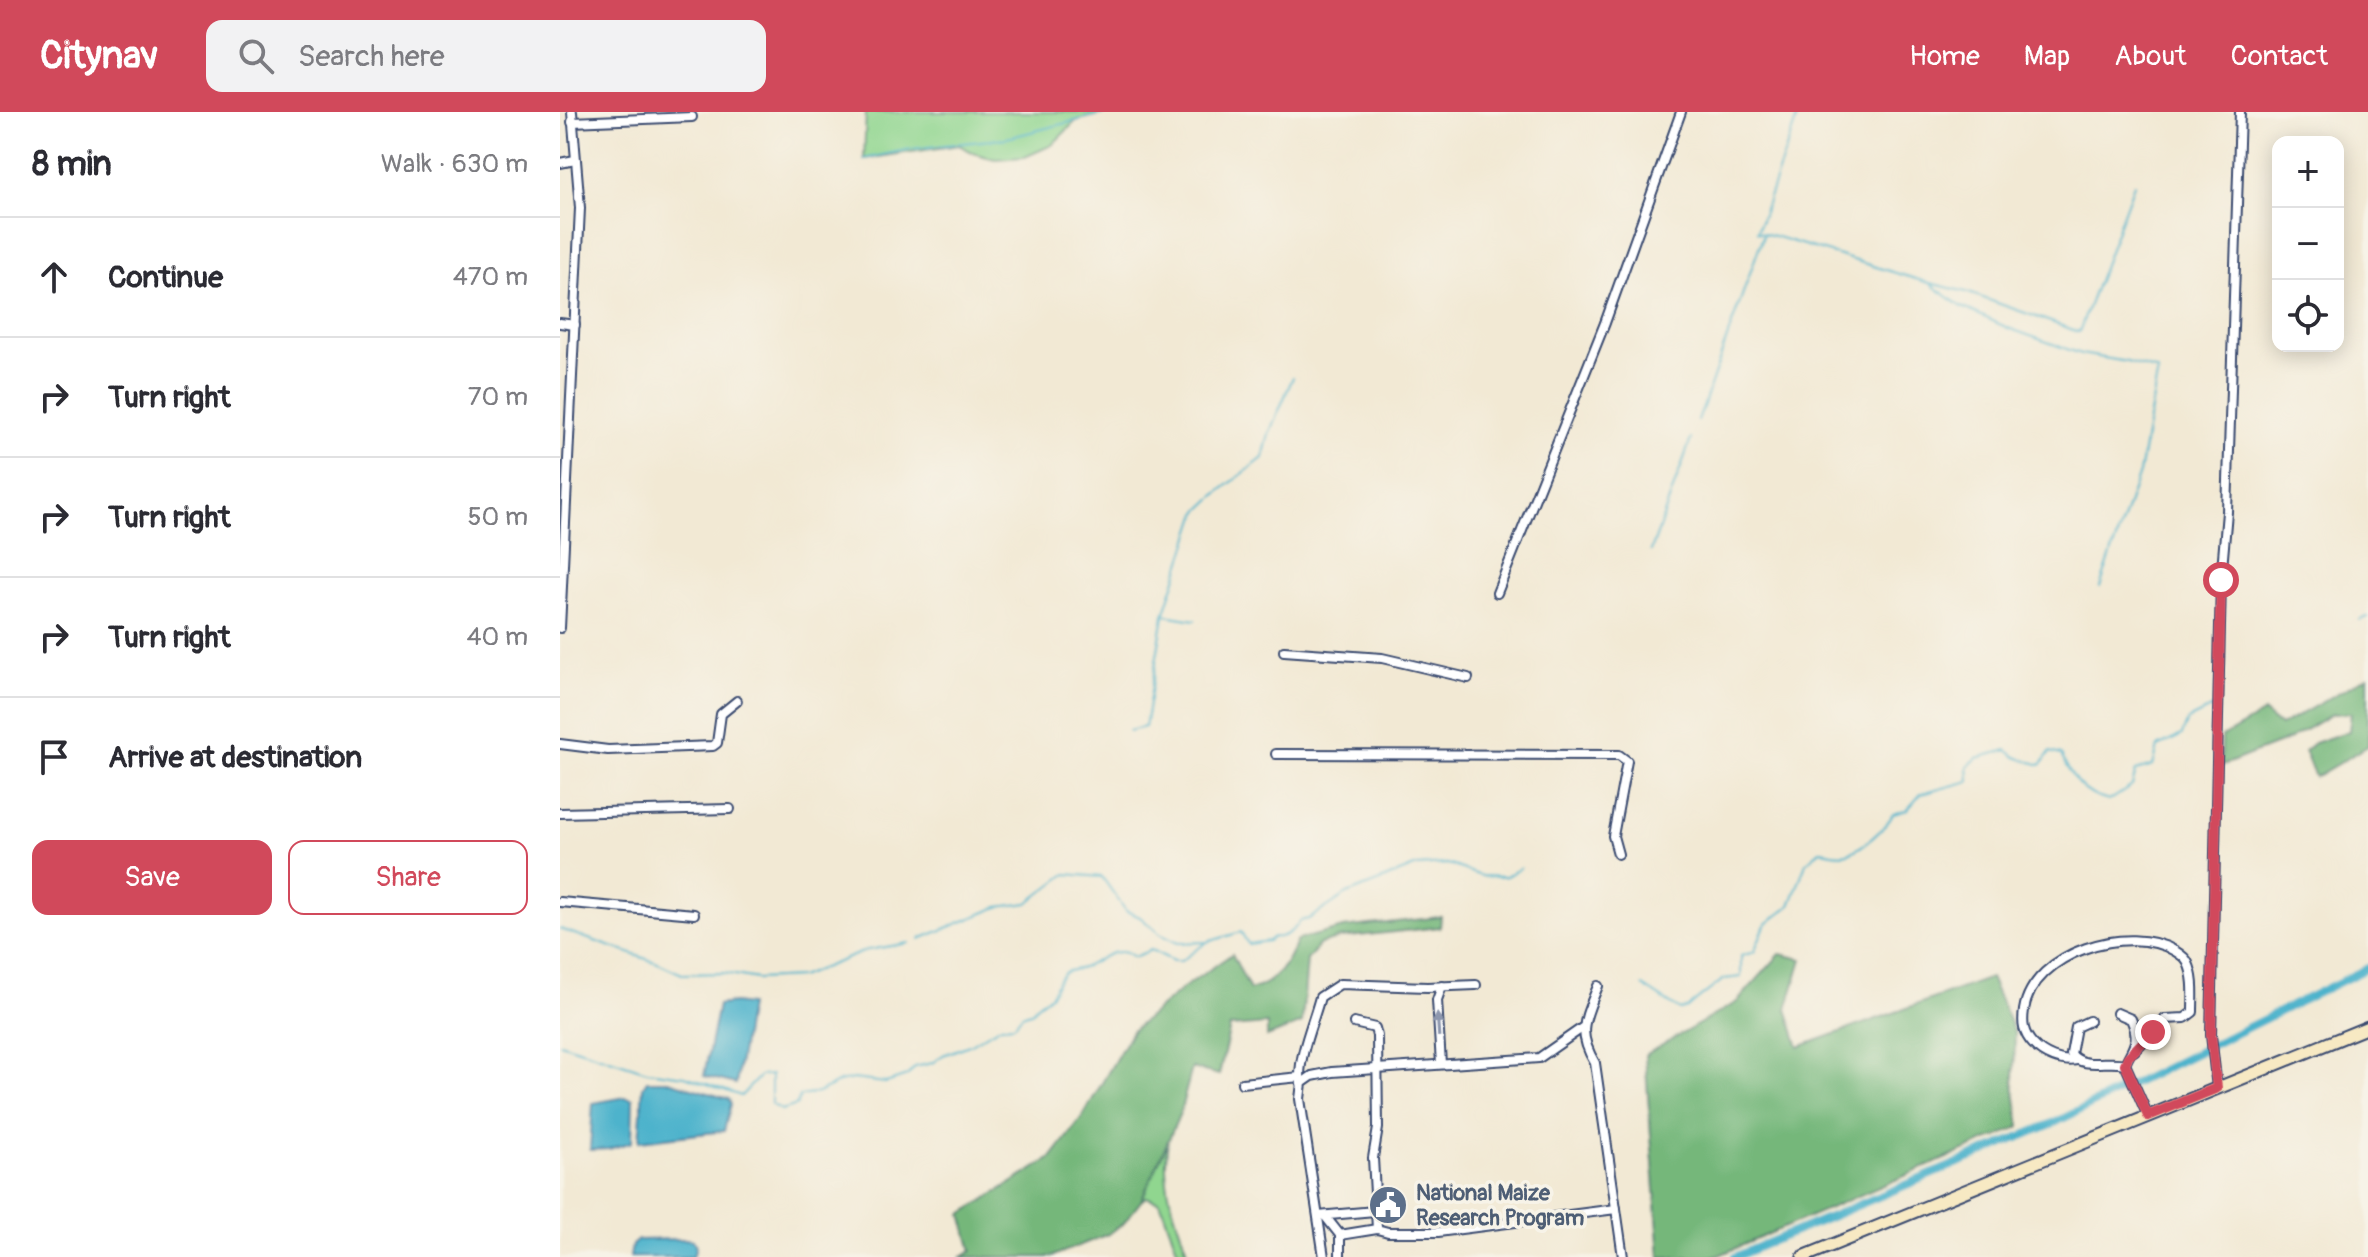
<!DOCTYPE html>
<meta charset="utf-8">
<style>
:root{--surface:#fff;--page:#f2f2f3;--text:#2b2b33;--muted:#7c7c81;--line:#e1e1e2;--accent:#d1495b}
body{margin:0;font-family:Pangolin,sans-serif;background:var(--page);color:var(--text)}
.controls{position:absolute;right:24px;top:24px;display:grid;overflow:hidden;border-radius:16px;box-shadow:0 4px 20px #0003}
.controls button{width:72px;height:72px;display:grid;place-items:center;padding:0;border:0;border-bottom:2px solid var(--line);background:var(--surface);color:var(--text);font:40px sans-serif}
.stop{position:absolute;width:24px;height:24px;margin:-18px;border:6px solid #d1495b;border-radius:50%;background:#fff}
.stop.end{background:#d1495b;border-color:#fff;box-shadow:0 2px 8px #0008}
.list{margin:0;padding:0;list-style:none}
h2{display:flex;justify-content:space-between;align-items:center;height:104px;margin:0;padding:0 32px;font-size:34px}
h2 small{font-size:26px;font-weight:400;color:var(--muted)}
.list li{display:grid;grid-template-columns:52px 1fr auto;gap:24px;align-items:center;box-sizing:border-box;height:120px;padding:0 32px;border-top:2px solid var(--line)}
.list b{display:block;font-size:30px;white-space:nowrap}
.list em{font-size:26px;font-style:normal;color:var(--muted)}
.actions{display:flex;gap:16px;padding:24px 32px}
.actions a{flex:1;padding:18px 0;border:2px solid var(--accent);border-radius:16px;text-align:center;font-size:28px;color:var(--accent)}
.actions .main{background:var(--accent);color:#fff}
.icon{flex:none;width:44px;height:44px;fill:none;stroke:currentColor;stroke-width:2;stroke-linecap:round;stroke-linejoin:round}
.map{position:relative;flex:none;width:1808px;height:1145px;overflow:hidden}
header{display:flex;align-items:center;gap:48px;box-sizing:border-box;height:112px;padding:0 40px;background:var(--accent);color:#fff}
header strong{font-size:38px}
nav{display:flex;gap:44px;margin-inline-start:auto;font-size:28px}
.search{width:560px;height:72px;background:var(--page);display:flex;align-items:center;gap:20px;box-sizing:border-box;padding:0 28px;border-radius:16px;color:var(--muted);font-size:30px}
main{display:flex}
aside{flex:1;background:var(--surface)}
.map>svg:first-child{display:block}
.green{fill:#90d68f;stroke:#568276;stroke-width:2}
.forest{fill:#74b77a;stroke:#48736c;stroke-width:2}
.water{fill:#4db3cc;stroke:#347195;stroke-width:2}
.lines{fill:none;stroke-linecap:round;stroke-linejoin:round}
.stream{stroke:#4db3cc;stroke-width:2}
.canal{stroke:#4db3cc;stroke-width:8}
.street-casing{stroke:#3b4b70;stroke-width:12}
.secondary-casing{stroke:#3b4b70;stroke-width:15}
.street{stroke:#fff;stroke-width:8}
.secondary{stroke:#f7e9c3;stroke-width:11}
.oneway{fill:#8d97ae}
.route{stroke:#d1495b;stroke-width:10}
.labels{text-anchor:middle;stroke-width:7;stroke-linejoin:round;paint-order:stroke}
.service-label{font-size:22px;font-weight:bold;fill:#4e5e75;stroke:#f7f3e8;text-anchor:start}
</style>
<header>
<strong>Citynav</strong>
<div class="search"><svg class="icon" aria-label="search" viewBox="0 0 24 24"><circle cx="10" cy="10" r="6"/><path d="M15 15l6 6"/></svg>Search here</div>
<nav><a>Home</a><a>Map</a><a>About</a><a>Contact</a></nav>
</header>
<main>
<aside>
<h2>8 min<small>Walk · 630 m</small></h2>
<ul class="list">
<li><svg class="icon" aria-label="ahead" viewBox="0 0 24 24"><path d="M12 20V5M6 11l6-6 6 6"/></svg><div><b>Continue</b></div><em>470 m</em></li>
<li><svg class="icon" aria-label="right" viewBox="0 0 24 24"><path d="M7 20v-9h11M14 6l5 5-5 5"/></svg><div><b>Turn right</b></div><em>70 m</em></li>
<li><svg class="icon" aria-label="right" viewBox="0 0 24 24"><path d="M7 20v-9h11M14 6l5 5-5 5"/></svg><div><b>Turn right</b></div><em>50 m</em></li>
<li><svg class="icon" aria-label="right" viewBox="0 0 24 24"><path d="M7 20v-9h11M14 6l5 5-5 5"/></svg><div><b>Turn right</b></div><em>40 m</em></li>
<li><svg class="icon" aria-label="arrive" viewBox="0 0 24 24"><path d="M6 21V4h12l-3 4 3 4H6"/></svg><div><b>Arrive at destination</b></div></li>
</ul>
<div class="actions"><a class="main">Save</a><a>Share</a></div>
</aside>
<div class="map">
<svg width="1808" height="1145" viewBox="0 0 1808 1145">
<rect width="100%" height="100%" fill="#f7f3e8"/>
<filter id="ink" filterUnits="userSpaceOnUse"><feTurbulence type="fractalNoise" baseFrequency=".0125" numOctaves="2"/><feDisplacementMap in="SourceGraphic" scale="16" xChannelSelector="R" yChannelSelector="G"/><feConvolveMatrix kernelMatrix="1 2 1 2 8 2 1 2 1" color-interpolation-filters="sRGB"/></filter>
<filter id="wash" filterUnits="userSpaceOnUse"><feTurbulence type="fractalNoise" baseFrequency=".006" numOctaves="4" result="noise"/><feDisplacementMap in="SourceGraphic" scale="32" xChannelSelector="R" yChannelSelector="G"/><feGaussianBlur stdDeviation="1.8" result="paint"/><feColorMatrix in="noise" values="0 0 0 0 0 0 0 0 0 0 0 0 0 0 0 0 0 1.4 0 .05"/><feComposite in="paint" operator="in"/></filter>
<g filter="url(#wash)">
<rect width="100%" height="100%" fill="#f2e9d4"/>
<!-- green -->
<g class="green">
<path d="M 306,0 L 550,0 L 516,9 L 492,33 L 465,45 L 435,47 L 416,42 L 399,33 L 304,47 Z"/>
<path d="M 608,1029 C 600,1074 616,1103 629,1145 L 620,1145 L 600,1090 L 586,1085 L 581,1089 Z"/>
</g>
<!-- forest -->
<g class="forest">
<path d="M 1808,564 L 1808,634 L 1755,665 L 1744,639 L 1754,631 L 1789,619 L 1791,601 L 1772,602 L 1730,627 L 1661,654 L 1662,625 L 1704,601 L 1720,614 Z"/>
<path d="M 881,805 L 880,815 L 780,826 L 760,832 L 747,848 L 742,911 L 707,925 L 707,912 L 670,915 L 659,963 L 632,956 L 620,1001 L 608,1029 L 581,1089 L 563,1112 L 548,1122 L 491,1145 L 402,1145 L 412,1139 L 402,1102 L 490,1047 L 523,1004 L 572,919 L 623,876 L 672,842 L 690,878 C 717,870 727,852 737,828 L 783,816 Z"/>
<path d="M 1220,842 L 1242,847 L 1227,897 L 1239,935 L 1430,866 L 1455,922 L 1454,971 L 1460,1015 L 1155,1145 L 1100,1145 L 1085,943 L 1177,890 Z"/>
</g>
<!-- water -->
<g class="water">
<path d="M 174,891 L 189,893 L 176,972 L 144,964 L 158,893 Z"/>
<path d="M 87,969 L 108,969 L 169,987 L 171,992 L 164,1019 L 79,1029 L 83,975 Z"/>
<path d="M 66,985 L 73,987 L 72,1030 L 49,1037 L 30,1038 L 33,991 Z"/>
<path d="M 125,1127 L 133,1128 L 136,1134 L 133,1145 L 70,1145 L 72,1133 L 78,1128 Z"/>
</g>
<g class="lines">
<!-- stream -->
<g class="stream">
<path d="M 304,47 L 351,37 L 447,26 L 550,0"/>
<path d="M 1204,121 L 1197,120 L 1239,0"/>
<path d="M 1370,171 L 1406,180 L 1519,220 L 1574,72"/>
<path d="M 1138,309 L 1204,121 L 1369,171 L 1402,195 L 1448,216 L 1521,242 L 1567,250 L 1598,259 L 1579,361 L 1540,475"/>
<path d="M 1091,439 L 1131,327"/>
<path d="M 605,503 L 635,508"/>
<path d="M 1799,508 L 1808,505"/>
<path d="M 569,619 L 585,615 L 604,503 L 638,400 L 659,380 L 703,346 L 709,322 L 733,265"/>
<path d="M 0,817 L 98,851 L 122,862 L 164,861 L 197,867 L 240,865 L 308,838 L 349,831"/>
<path d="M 360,827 L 438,795 L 468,791 L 506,762 L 542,765 L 566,799 L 580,805 L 601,823 L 618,831 L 646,830"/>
<path d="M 1083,874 L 1120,898 L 1127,896 L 1164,867 L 1181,865 L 1181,844 L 1194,840 L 1205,813 L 1230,794 L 1246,751 L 1261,738 C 1270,741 1278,743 1288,741 C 1302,737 1327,715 1333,702 L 1347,698 L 1361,682 L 1409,669 L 1408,654 L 1417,646 L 1447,638 L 1456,645 L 1481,653 L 1490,640 L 1501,643 C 1512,667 1522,683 1549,689 L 1572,674 L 1576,659 L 1593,654 L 1598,635 L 1622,623 L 1628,608 L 1652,596"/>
<path d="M 0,931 L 87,959 L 125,964 L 181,984 L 200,964 L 211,963 L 211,992 L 222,998 L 237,993 L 240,984 L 258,981 L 279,970 L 293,967 L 326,971 L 347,964 L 355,955 L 372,951 L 383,943 L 409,933 L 441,914 L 454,913 L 462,903 L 473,899 C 477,889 485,890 491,882 C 496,876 496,867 504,861 C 509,858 517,858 522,856 C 539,850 555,831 574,845 L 591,838 L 613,849 L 621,849 L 647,830 L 681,820 L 688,832 L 708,829 L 713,825 C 723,827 735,818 740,809 L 749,807 L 787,782 L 857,754 L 888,752 L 921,764 L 945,765 L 960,756"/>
</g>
<!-- canal -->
<path class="canal" d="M 1175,1145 L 1498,1009 L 1808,856"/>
</g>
</g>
<g filter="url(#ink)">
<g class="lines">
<!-- street casing -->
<g class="street-casing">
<g id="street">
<path d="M 12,10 L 132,5"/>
<path d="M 0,51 L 15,48"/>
<path d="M 0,211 L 15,213"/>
<path d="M 937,481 L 1045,211 L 1121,0"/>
<path d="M 0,516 L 20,96 L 12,0"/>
<path d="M 724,539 L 822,546 L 908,566"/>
<path d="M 0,632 L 48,638 L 153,634 L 157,631 L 161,602 L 177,589"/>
<path d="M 716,642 L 1059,643 L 1067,649 L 1053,724 L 1058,742"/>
<path d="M 0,701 L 170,697"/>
<path d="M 0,790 L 134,802"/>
<path d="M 1038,874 C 1025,907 1016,919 1035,951 L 1063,1145"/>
<path d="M 1557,901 L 1571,907 C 1581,929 1573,934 1565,952"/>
<path d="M 1529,909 L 1516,915 L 1511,942 C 1524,958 1547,947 1565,952 L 1588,1004"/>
<path d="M 794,911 L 815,916 L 817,924 L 818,1016 L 813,1046 L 817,1117 L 828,1120 L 878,1120 L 1056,1097"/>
<path d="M 1517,948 C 1501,951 1483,943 1473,932 C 1463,921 1462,912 1464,898 C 1473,840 1569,811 1615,839 C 1620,842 1626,846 1628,851 C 1635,866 1633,884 1633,900 L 1625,906 L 1605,907 L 1574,939"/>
<path d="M 881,952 L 877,888 L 882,874"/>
<path d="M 740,965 C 740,940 753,911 760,885 L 780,872 L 867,875 L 916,873"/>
<path d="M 682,971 L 740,965 L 741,971"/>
<path d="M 1657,976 L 1651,923 L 1661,468 L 1667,400 L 1680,0"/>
<path d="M 758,1104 L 815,1099"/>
<path d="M 765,1104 L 780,1123 L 780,1145"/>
<path d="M 780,1123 L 817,1117"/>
<path d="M 764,1145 L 740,987 L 742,971 L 752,964 L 772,960 L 979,946 L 1022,916"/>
</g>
</g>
<!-- secondary casing -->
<g class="secondary-casing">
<path id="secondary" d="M 1243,1145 L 1808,915"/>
</g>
<!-- street -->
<use href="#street" class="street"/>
<!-- secondary -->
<use href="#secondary" class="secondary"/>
</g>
<!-- one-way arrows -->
<defs><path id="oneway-solid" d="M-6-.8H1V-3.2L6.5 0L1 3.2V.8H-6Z" transform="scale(2)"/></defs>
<use class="oneway" href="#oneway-solid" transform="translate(878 913) rotate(-94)"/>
</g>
<g class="lines" filter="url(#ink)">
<!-- route -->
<path class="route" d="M 1593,920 L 1568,945 L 1565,952 L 1588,1004 L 1657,976 L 1651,923 L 1661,468"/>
</g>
<!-- icons -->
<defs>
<g id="civic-disc" transform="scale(2)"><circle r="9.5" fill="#5c6f8a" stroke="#f7f3e8"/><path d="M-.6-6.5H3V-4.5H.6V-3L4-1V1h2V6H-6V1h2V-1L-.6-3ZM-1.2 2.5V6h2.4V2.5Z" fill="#fff"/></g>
</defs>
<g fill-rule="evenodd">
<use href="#civic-disc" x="828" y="1093"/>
</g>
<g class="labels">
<!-- service labels -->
<g class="service-label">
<text x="856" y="1088">National Maize<tspan x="856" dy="25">Research Program</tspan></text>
</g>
</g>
</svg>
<div class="controls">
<button>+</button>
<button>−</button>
<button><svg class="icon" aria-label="locate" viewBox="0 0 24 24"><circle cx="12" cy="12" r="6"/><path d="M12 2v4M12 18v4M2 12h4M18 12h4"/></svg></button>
</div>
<div class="stop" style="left:1661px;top:468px"></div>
<div class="stop end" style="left:1593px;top:920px"></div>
</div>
</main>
